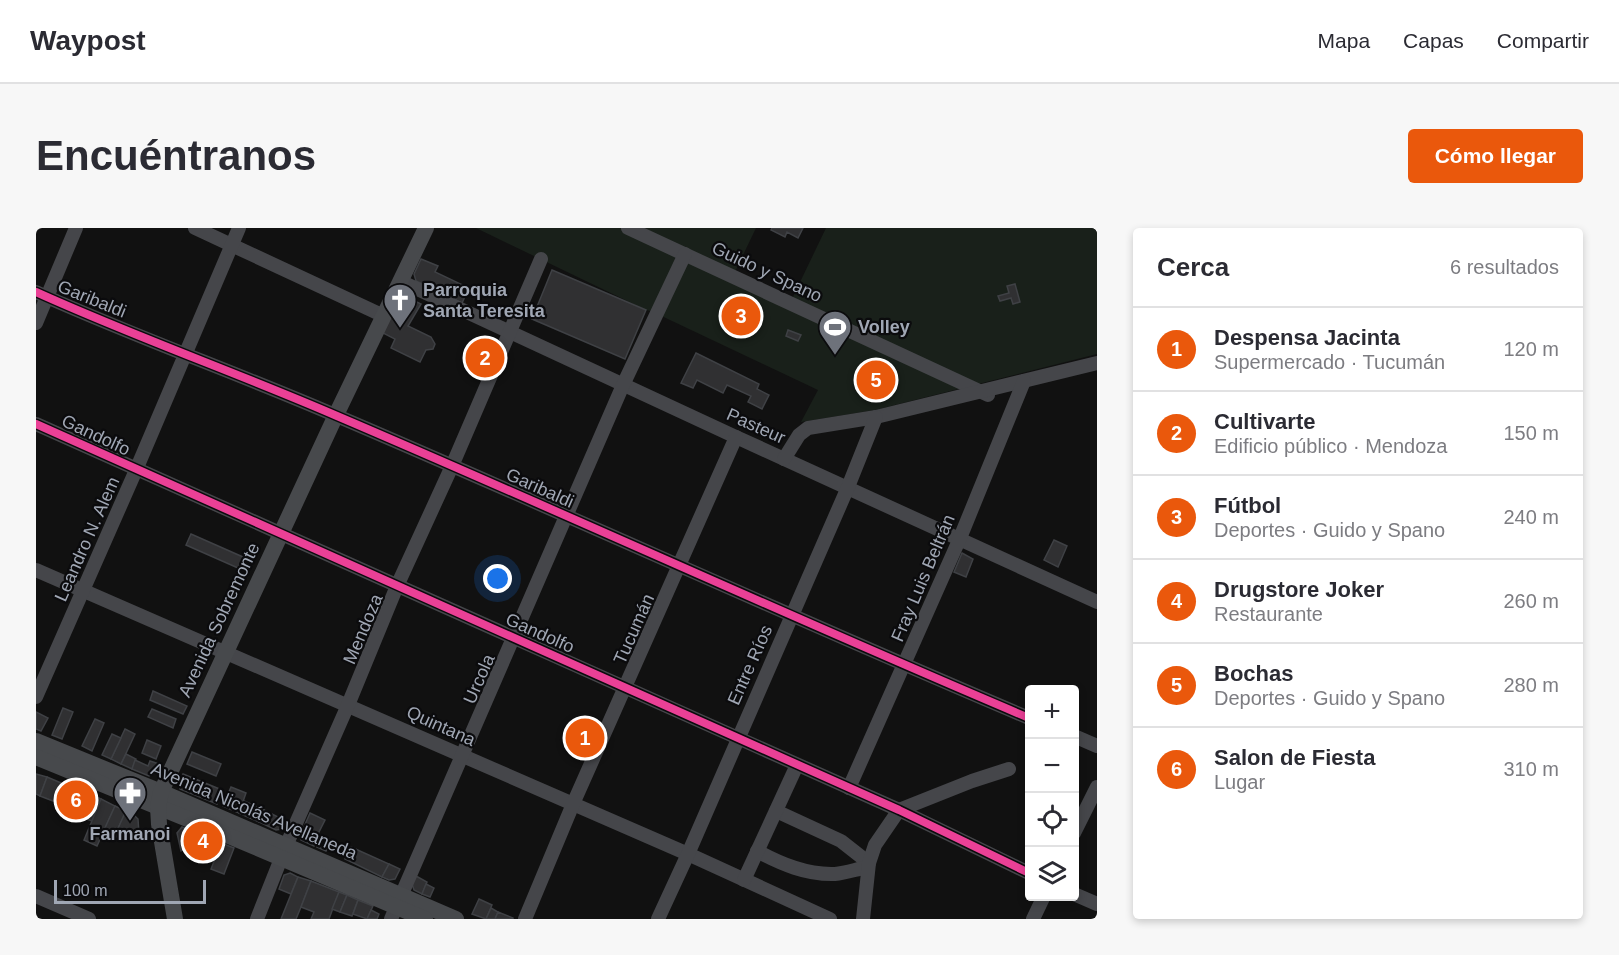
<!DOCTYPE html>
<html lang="es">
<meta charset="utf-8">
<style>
:root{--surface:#fff;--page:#f7f7f7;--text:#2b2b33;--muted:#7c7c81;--line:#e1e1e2;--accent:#ea580c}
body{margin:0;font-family:Helvetica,sans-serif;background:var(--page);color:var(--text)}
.controls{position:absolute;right:18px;bottom:18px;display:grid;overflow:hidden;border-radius:6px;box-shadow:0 3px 9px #0003}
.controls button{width:54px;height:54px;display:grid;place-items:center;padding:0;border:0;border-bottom:2px solid var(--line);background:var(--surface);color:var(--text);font:30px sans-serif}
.scale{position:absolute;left:18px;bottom:15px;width:152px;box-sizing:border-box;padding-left:6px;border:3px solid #a0a7b4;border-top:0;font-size:16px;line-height:21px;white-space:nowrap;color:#a0a7b4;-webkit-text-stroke:4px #0b0b0d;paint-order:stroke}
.you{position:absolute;left:462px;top:351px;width:21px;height:21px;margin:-15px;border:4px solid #fff;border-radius:50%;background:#1a73e8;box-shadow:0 0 0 9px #1a73e833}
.badge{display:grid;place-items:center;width:39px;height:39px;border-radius:50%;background:var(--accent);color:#fff;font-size:20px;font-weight:700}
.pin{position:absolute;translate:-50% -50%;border:3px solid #fff;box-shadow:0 2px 6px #0006}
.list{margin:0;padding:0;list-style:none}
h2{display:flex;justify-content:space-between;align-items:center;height:78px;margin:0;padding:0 24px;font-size:26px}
h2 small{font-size:20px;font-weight:400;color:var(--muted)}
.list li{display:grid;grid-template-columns:39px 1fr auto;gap:18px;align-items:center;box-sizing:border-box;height:84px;padding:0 24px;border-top:2px solid var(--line)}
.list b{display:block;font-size:22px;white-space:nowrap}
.list p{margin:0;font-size:20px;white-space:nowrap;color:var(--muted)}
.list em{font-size:20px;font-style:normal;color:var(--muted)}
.icon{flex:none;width:33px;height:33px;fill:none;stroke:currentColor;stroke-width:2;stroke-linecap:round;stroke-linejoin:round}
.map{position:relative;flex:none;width:1061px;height:691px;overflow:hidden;border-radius:6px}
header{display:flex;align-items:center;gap:36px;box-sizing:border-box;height:84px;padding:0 30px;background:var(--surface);border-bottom:2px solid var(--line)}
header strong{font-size:28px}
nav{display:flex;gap:33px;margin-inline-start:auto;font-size:21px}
.intro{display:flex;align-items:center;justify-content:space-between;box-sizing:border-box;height:144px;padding:0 36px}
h1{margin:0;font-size:42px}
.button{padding:15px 27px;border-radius:6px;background:var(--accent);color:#fff;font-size:21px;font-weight:700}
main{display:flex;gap:36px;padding:0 36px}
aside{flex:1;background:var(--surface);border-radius:6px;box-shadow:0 3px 9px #0003}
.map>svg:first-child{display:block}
.green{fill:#19201a}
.building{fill:#303032;stroke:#3f4145;stroke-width:1.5}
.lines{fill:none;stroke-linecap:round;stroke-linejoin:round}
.minor{stroke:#45464a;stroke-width:14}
.major{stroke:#47494c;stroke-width:16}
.cycleway-casing{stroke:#0b0b0d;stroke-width:11}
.cycleway{stroke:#ea4096;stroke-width:8}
.labels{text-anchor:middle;stroke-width:4.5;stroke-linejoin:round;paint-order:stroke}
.street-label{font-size:18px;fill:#a0a7b4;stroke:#0b0b0d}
.poi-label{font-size:18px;font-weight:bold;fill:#a0a7b4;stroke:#0b0b0d;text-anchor:start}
</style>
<header>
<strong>Waypost</strong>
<nav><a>Mapa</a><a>Capas</a><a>Compartir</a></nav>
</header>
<div class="intro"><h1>Encuéntranos</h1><a class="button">Cómo llegar</a></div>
<main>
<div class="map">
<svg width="1061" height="691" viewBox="0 0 1061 691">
<rect width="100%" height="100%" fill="#111"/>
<!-- green -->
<path class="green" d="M 440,0 L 720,0 L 697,48 L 754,75 L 790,0 L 1061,0 L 1061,126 L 839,182 L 765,194 L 782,162 L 615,83 L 610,82 Z"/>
<!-- building -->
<g class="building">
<path d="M 736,0 L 767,0 L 762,10 L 751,4 L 749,9 L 735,2 Z"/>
<path d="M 385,31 L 402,38 L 399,44 L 433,60 L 426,75 L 380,53 L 378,46 Z"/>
<path d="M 516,42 L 610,82 L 589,131 L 496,91 Z"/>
<path d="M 979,56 L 984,74 L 977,76 L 975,70 L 964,73 L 962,68 L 973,65 L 971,58 Z"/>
<path d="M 365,66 L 385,76 L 372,98 L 395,109 L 399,116 L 397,121 L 390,122 L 384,134 L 355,120 L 359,111 L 347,105 Z"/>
<path d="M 752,102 L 765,107 L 762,113 L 750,108 Z"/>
<path d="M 660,125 L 723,156 L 721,161 L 733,167 L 726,181 L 712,174 L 715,168 L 691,157 L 687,165 L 661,152 L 657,160 L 645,155 Z"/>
<path d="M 155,306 L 216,333 L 211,344 L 150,317 Z"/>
<path d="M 1018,312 L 1031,318 L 1022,339 L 1008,332 Z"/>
<path d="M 926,325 L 937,331 L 930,349 L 918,344 Z"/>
<path d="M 117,463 L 151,478 L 147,486 L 114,472 Z"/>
<path d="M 27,480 L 37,484 L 26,511 L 16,507 Z"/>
<path d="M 116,481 L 140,491 L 137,500 L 112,489 Z"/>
<path d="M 0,484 L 12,490 L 5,503 L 0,501 Z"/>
<path d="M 59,491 L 68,495 L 56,523 L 46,518 Z"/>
<path d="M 89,501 L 99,506 L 85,536 L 75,531 Z"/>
<path d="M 76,506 L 85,510 L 75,531 L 66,527 Z"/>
<path d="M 546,506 L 554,509 L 551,515 L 543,512 Z"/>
<path d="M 111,512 L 125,518 L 120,531 L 106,525 Z"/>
<path d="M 156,524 L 185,536 L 180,548 L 151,536 Z"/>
<path d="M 90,526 L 100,531 L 96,541 L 85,536 Z"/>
<path d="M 99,532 L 112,538 L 114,533 L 123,536 L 119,545 L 113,548 L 96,541 Z"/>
<path d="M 0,546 L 11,549 L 4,568 L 0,566 Z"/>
<path d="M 147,546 L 186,562 L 181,576 L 144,561 L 143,557 Z"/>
<path d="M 11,549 L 37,560 L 30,578 L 4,568 Z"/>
<path d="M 195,559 L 210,565 L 203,585 L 187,578 Z"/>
<path d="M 37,560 L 51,565 L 42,588 L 28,582 Z"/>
<path d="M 51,565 L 65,571 L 56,593 L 42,588 Z"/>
<path d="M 65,571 L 79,578 L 61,618 L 48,612 Z"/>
<path d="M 208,573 L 228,582 L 223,594 L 203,585 Z"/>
<path d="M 79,578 L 90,583 L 79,607 L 68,602 Z"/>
<path d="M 228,582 L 250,593 L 246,601 L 240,602 L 223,594 Z"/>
<path d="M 90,583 L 98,587 L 102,591 L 103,606 L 78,609 Z"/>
<path d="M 274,585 L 289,592 L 282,606 L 295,612 L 290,623 L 281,619 L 282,616 L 280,615 L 278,618 L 265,612 L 264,608 Z"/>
<path d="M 146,599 L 161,605 L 156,618 L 145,623 L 141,605 Z"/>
<path d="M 161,605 L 185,615 L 181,627 L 156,618 Z"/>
<path d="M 185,615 L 198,620 L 188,646 L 175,641 Z"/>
<path d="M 315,619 L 353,636 L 346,649 L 309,631 Z"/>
<path d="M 353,636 L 364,641 L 359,651 L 353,652 L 346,649 Z"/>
<path d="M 254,645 L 262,649 L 255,666 L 243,661 L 248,647 Z"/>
<path d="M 380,648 L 391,654 L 386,666 L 378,662 L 376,656 Z"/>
<path d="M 262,649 L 275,653 L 265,679 L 260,691 L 245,691 Z"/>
<path d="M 275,653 L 303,664 L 293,691 L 275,691 L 278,684 L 265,679 Z"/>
<path d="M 390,656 L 398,660 L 394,669 L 386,666 Z"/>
<path d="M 303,664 L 311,667 L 304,684 L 296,681 Z"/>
<path d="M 311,667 L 322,672 L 316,688 L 304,684 Z"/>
<path d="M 443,671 L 456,677 L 450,691 L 436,686 Z"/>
<path d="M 322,672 L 337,678 L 331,691 L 317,686 Z"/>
<path d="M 455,680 L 462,684 L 459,691 L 450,691 Z"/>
<path d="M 335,682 L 343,686 L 341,691 L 331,691 Z"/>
<path d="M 462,684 L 477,690 L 477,691 L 459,691 Z"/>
</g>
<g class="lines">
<!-- minor -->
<g class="minor">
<path d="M 159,0 L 348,88"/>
<path d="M 592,0 L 952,167"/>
<path d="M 364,53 L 700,209 L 1061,374"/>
<path d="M 0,64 C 99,109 202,145 301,188 C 533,287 761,392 993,490"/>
<path d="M 0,95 L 40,0"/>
<path d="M 0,196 L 863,582 L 993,645"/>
<path d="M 748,231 L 763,207 L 772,200 L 840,189 L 1061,135"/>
<path d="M 0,342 L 652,626 L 794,691"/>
<path d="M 0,469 L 100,242 L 203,0"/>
<path d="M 1038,508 L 1061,518"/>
<path d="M 813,560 L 924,310 L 988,153"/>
<path d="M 740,583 L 805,613 L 833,635"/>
<path d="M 1038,605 L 1061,559"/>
<path d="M 721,623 C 745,636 771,647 799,646 C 810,645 821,641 832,639"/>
<path d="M 708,652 L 761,537"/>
<path d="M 1038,666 L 1061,676"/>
<path d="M 0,668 L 53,691"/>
<path d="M 221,691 L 250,618 L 312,477 L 361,358 L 416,238 L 505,31"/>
<path d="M 355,691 L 587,157 L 649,26"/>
<path d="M 489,691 L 537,576 L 700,209"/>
<path d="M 622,691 L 652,626 L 812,259 L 840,189"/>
<path d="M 827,691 L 833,635 L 839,617 L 863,582 L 936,553 L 973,541"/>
<path d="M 997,691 L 1008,668"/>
</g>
<!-- major -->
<g class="major">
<path d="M 0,513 L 125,564 L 420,691"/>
<path d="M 0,529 L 186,605 L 389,691"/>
<path d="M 139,691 L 123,596 L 122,579 L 125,564 L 300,187 L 390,0"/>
</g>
<!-- cycleway casing -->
<g class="cycleway-casing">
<g id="cycleway">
<path d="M 0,64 C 99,109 202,145 301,188 C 533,287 761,392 993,490"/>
<path d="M 0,196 L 863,582 L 993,645"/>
</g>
</g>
<!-- cycleway -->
<use href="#cycleway" class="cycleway"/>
</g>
<!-- icons -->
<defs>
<g id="church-pin" transform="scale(1.725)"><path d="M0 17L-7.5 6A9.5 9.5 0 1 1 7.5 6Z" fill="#6e727b" stroke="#0b0b0d"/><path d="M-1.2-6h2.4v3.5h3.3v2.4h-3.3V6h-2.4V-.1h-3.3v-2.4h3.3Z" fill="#fff"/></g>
<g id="stadium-pin" transform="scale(1.725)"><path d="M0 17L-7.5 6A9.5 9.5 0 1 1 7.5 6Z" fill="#6e727b" stroke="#0b0b0d"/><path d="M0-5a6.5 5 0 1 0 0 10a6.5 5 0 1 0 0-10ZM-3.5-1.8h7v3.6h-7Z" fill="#fff"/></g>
<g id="pharmacy-pin" transform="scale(1.725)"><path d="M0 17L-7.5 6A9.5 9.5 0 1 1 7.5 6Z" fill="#6e727b" stroke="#0b0b0d"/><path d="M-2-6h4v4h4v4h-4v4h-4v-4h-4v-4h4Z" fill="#fff"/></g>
</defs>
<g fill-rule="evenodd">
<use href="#church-pin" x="364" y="72"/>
<use href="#stadium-pin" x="799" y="99"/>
<use href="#pharmacy-pin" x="94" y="565"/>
</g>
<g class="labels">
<!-- street labels -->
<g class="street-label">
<text transform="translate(731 44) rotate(25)" y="6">Guido y Spano</text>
<text transform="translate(56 71) rotate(22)" y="6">Garibaldi</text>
<text transform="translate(720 198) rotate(24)" y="6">Pasteur</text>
<text transform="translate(60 207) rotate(25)" y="6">Gandolfo</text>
<text transform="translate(504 260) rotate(24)" y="6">Garibaldi</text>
<text transform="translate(51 311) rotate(-66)" y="6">Leandro N. Alem</text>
<text transform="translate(887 350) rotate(-67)" y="6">Fray Luis Beltrán</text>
<text transform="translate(183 392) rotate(-65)" y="6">Avenida Sobremonte</text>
<text transform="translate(327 401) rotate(-67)" y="6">Mendoza</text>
<text transform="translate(598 401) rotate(-66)" y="6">Tucumán</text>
<text transform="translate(504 405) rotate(24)" y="6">Gandolfo</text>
<text transform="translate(714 437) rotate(-66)" y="6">Entre Ríos</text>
<text transform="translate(443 451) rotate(-66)" y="6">Urcola</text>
<text transform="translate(405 498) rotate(24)" y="6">Quintana</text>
<text transform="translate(218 583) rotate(23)" y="6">Avenida Nicolás Avellaneda</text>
</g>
<!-- poi labels -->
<g class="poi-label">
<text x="387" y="68">Parroquia<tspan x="387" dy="21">Santa Teresita</tspan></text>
<text x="822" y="105">Volley</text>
<text x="94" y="612" text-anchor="middle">Farmanoi</text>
</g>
</g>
</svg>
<div class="controls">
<button>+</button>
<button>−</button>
<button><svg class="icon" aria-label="locate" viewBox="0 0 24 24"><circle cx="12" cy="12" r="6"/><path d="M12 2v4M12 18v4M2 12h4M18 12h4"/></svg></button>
<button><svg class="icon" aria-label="layers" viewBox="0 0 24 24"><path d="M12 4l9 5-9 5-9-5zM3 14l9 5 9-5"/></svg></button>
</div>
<div class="scale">100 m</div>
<div class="you"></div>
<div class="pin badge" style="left:549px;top:510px">1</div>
<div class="pin badge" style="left:449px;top:130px">2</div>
<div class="pin badge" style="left:705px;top:88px">3</div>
<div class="pin badge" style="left:167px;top:613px">4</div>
<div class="pin badge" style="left:840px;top:152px">5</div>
<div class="pin badge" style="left:40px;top:572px">6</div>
</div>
<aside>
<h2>Cerca<small>6 resultados</small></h2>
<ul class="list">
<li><span class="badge">1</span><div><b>Despensa Jacinta</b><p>Supermercado · Tucumán</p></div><em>120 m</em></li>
<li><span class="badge">2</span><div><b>Cultivarte</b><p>Edificio público · Mendoza</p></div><em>150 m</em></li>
<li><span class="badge">3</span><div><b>Fútbol</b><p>Deportes · Guido y Spano</p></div><em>240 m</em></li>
<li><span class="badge">4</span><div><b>Drugstore Joker</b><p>Restaurante</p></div><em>260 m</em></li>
<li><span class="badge">5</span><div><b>Bochas</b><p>Deportes · Guido y Spano</p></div><em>280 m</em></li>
<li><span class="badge">6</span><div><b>Salon de Fiesta</b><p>Lugar</p></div><em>310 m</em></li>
</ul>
</aside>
</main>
